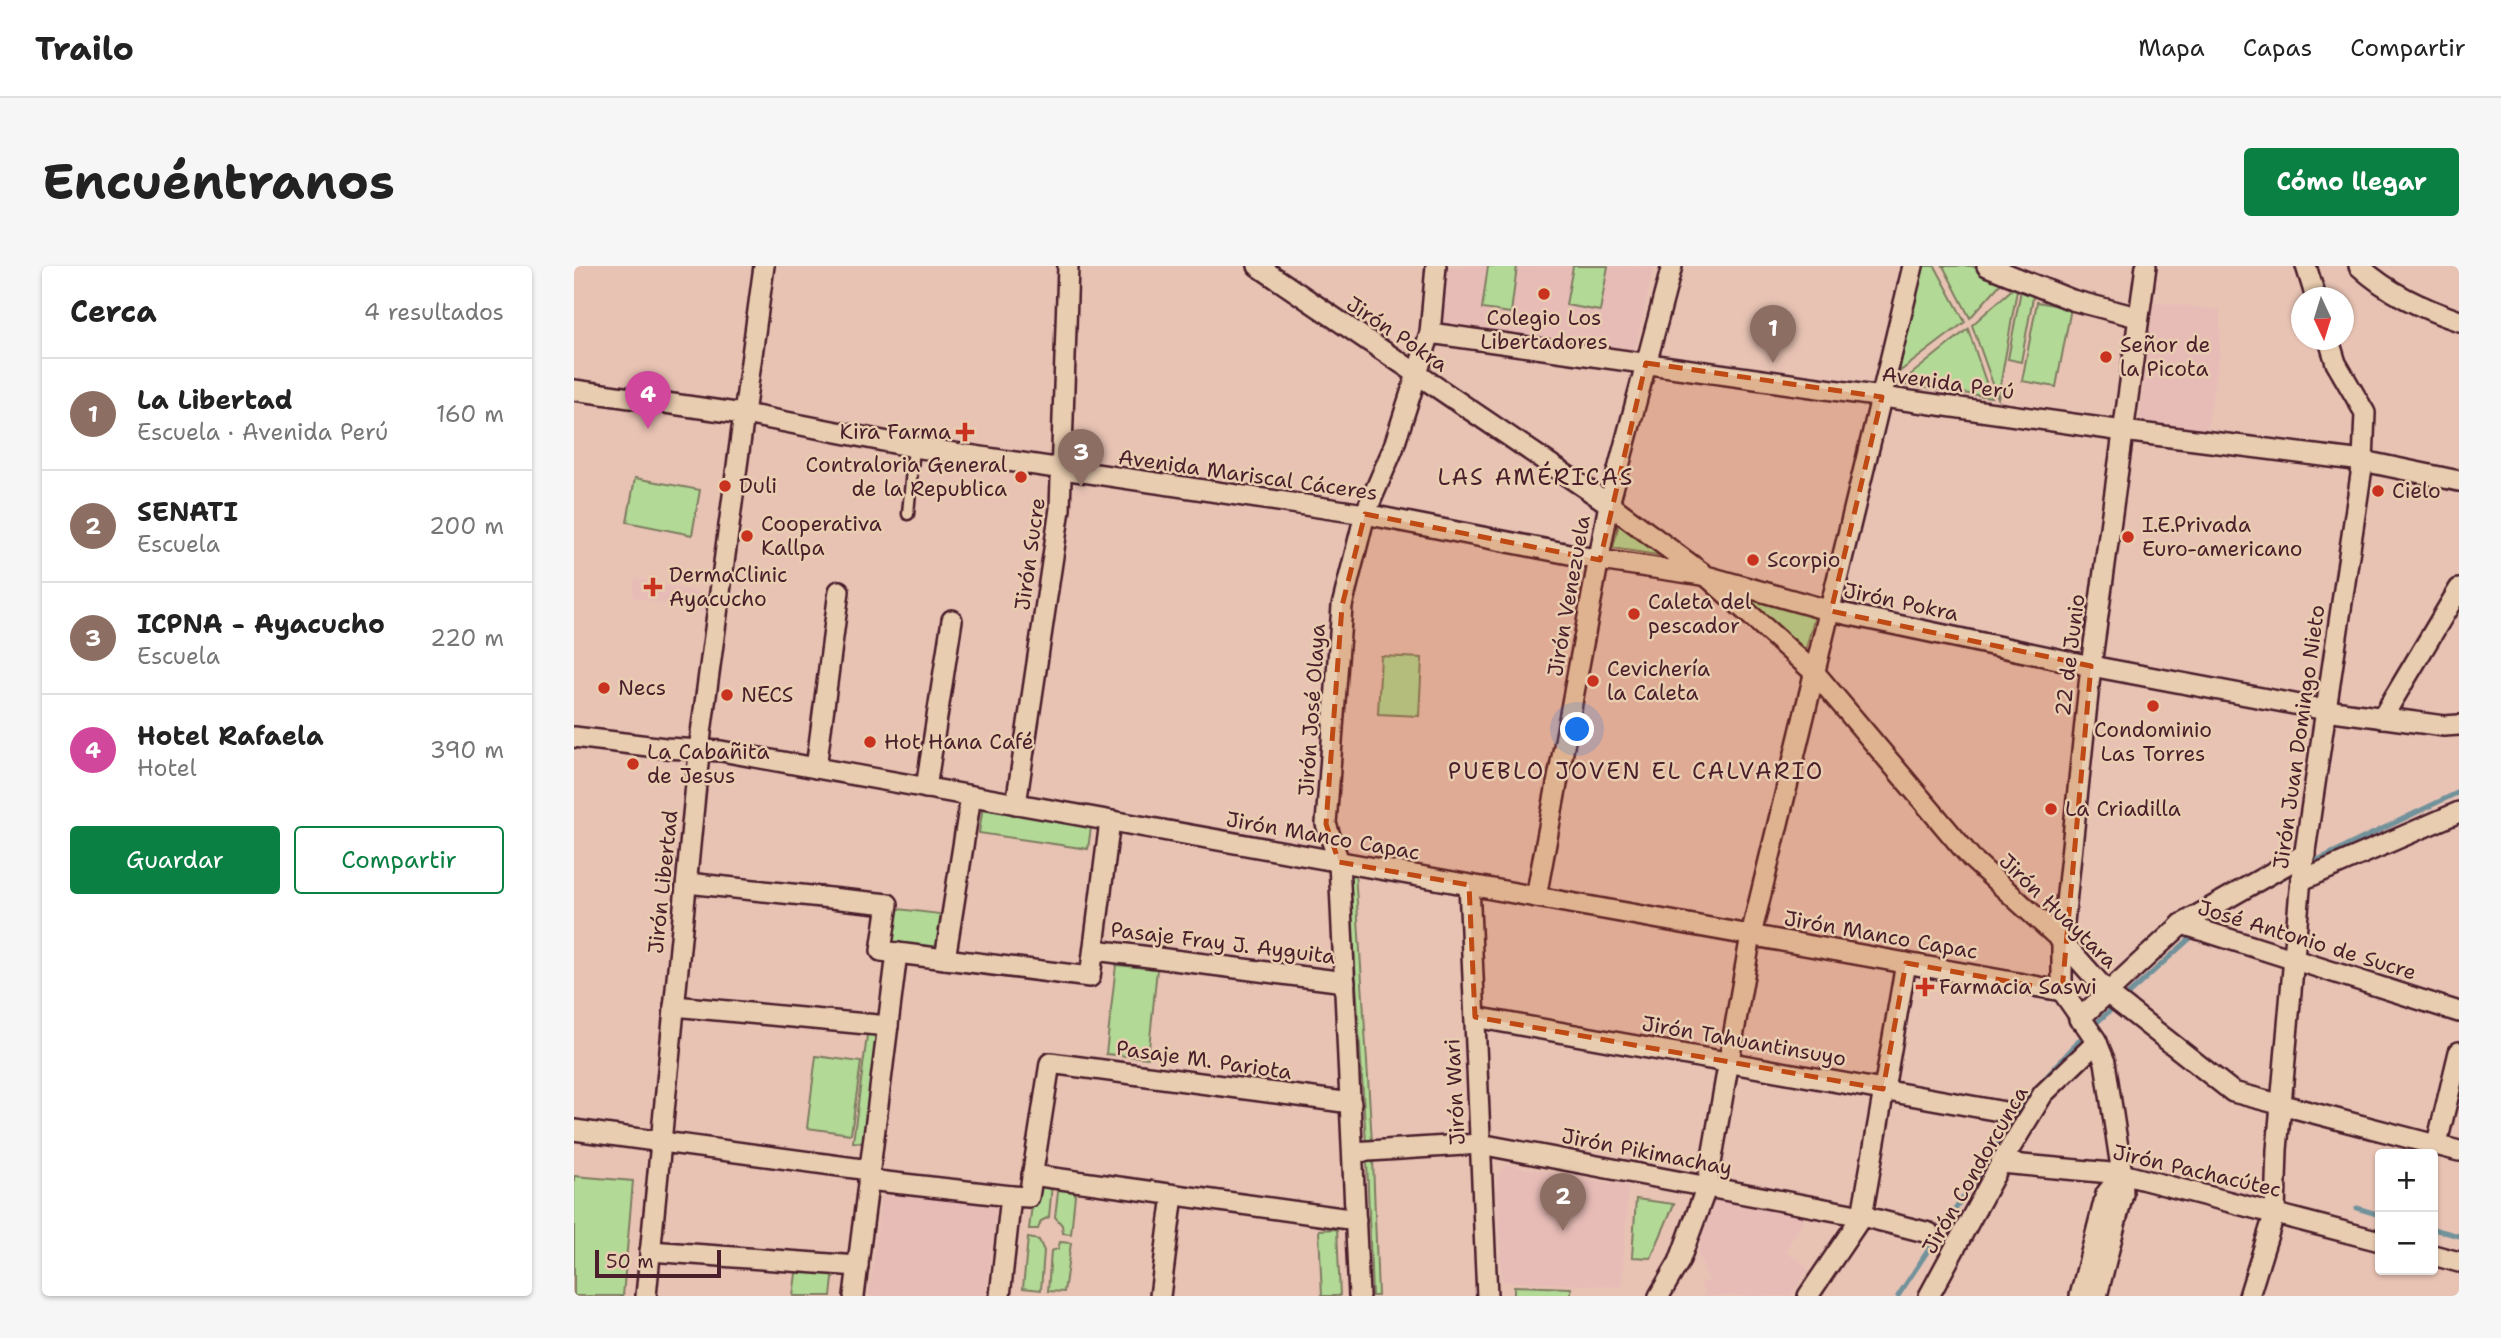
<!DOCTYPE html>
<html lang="es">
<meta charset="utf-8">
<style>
:root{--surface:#fff;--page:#f6f6f6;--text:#222;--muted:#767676;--line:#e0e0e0;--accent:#0b8043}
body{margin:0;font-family:"Shantell Sans",sans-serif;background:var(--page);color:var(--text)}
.controls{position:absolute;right:21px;bottom:21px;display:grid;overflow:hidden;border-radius:7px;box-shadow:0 2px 5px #0004}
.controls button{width:63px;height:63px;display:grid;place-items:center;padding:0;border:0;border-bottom:2px solid var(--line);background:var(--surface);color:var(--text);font:35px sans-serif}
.compass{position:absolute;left:1717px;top:21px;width:63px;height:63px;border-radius:50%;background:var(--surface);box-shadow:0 2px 5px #0004;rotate:176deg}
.scale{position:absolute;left:21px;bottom:18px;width:126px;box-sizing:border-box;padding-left:7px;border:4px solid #4a1f2b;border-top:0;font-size:19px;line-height:24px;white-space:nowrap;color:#4a1f2b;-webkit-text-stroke:5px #e9cdb0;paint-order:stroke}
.you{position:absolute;left:1004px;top:464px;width:24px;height:24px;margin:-18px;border:5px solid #fff;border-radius:50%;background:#1a73e8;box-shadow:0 0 0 10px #1a73e833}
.badge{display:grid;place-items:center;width:46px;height:46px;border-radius:50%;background:var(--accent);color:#fff;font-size:23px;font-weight:700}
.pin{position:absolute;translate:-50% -58px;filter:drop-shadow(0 2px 4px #0008)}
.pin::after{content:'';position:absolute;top:37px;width:24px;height:21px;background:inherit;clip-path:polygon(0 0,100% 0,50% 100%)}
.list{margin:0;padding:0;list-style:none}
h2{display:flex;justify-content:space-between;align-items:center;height:91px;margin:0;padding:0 28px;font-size:30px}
h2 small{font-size:23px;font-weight:400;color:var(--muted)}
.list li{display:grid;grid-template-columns:46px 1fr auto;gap:21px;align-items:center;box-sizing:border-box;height:112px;padding:0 28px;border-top:2px solid var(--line)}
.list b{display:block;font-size:26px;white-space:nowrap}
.list p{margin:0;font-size:23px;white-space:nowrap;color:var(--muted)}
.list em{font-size:23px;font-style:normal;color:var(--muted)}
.actions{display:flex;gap:14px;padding:21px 28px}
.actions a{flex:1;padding:16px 0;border:2px solid var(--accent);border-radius:7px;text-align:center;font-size:24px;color:var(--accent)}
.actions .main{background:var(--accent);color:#fff}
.map{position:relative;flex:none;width:1885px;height:1030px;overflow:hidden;border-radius:7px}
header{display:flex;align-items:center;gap:42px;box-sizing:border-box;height:98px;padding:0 35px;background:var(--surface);border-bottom:2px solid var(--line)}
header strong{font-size:33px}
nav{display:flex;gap:38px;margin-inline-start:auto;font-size:24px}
.intro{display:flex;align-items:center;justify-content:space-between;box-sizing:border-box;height:168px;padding:0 42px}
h1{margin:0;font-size:49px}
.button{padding:18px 32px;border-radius:7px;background:var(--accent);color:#fff;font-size:24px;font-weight:700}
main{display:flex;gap:42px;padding:0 42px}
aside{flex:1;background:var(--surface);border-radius:7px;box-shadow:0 2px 5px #0004}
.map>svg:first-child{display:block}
.built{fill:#e7bcb7}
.green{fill:#b2da96;stroke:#7e7c60;stroke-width:2}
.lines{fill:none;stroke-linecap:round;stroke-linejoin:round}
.stream{stroke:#72929b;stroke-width:5}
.lane-casing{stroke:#4a1f2b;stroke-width:15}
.street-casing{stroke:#4a1f2b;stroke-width:24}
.lane{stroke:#e9cdb0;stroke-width:10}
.street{stroke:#e9cdb0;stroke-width:19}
.marked{fill:#c04a14;fill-opacity:0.2;stroke:#c04a14;stroke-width:5;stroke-dasharray:14 9;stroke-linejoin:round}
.poi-dot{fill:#c8321e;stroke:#e9cdb0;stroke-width:2.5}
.labels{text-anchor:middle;stroke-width:5;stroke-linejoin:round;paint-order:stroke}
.poi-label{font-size:21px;fill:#4a1f2b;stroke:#e9cdb0;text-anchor:start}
.street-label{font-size:21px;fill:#4a1f2b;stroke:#e9cdb0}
.neighbourhood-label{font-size:23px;letter-spacing:2px;fill:#4a1f2b;stroke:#e9cdb0}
</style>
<header>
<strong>Trailo</strong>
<nav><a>Mapa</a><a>Capas</a><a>Compartir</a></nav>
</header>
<div class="intro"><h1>Encuéntranos</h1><a class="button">Cómo llegar</a></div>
<main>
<aside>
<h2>Cerca<small>4 resultados</small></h2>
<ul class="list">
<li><span class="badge" style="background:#8d6e63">1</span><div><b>La Libertad</b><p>Escuela · Avenida Perú</p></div><em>160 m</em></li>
<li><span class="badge" style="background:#8d6e63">2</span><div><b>SENATI</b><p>Escuela</p></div><em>200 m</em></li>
<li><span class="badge" style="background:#8d6e63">3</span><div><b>ICPNA - Ayacucho</b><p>Escuela</p></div><em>220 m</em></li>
<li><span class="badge" style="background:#d1479c">4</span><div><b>Hotel Rafaela</b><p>Hotel</p></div><em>390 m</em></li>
</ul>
<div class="actions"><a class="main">Guardar</a><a>Compartir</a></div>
</aside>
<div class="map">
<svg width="1885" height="1030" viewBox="0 0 1885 1030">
<rect width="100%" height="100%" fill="#e8c3b4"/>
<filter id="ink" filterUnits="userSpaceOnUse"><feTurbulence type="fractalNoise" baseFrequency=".0143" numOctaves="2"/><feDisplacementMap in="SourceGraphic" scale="14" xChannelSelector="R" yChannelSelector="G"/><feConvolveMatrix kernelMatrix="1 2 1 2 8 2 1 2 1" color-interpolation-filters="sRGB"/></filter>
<g filter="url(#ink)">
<!-- built -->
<g class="built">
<path d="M 870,0 L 1080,0 L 1061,84 L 864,56 Z"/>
<path d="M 1580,36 L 1646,44 L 1646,86 L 1633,164 L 1565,155 Z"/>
<path d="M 61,312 L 137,330 L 134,347 L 58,331 Z"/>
<path d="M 933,899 L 1054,920 L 1048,1021 L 928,1015 L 922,912 Z"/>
<path d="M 308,924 L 423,938 L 412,1030 L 295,1030 Z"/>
<path d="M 1137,933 L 1232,950 L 1211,985 L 1235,1003 L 1216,1030 L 1126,1030 L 1131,1029 L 1127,1016 L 1135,1016 L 1124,988 Z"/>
</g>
<!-- green -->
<g class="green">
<path d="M 914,0 L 943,0 L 937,47 L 908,43 Z"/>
<path d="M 999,0 L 1034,0 L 1026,45 L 992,39 Z"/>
<path d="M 1347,0 L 1361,0 L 1391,56 L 1325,106 Z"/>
<path d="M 1369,0 L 1398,0 L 1428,16 L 1396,52 Z"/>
<path d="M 1444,18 L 1424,132 L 1398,59 Z"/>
<path d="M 1447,24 L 1460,26 L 1447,96 L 1434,93 Z"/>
<path d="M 1463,36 L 1497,42 L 1482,121 L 1448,115 Z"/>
<path d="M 1394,63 L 1417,131 L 1325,118 Z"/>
<path d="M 61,212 L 126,224 L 118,269 L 53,256 Z"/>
<path d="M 1045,257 L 1089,290 L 1039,282 Z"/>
<path d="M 1169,330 L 1241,350 L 1229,393 Z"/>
<path d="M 807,390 L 848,392 L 845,450 L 804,448 Z"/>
<path d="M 409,539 L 518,554 L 514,583 L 405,567 Z"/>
<path d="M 775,605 L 781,605 L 798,876 L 792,876 Z"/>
<path d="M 316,642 L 374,649 L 369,690 L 310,683 Z"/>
<path d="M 542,699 L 583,703 L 574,792 L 532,788 Z"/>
<path d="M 294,762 L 312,765 L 297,878 L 279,876 Z"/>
<path d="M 242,790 L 287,796 L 277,868 L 233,862 Z"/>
<path d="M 799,894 L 804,1030 L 798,1030 L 793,895 Z"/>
<path d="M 0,910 L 59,915 L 49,1030 L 0,1030 Z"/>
<path d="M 461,915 L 478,918 L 475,951 L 467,955 L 464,963 L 455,963 Z"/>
<path d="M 485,918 L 502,919 L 497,968 L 489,967 L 488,959 L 481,951 Z"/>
<path d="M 1062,933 L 1100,938 L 1077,992 L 1058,991 Z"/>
<path d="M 763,963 L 766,1030 L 748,1030 L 745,964 Z"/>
<path d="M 454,972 L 465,974 L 470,985 L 467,1024 L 449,1022 Z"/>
<path d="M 486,976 L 497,977 L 490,1026 L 474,1025 L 477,985 L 484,983 Z"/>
<path d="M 223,1000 L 260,1004 L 257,1030 L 219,1030 Z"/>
<path d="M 940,1020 L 997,1022 L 997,1030 L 940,1030 Z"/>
</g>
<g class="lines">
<!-- stream -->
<g class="stream">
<path d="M 1733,599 L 1885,526"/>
<path d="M 1690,622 L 1721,605"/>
<path d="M 1519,760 L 1621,668"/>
<path d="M 1783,942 L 1806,949"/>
<path d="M 1859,963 L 1885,970"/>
<path d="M 1324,1030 L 1457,828 L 1512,767"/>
</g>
<!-- lane casing -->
<g class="lane-casing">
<path id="lane" d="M 334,248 L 340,181"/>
</g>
<!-- street casing -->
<g class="street-casing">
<g id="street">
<path d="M 684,0 L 1035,238 L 1132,310 L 1257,345 L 1517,400 L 1752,444 L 1870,460 L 1885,459"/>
<path d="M 1413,0 L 1498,34 L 1563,51"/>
<path d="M 1732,0 L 1742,32"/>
<path d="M 1785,0 C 1814,27 1848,42 1885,55"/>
<path d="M 856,67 L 1549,165 L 1789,195 L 1885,215"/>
<path d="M 0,124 L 176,149 L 340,181 L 791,248 L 1026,294 L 1128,309"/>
<path d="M 1136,313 L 1241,407 L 1398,593 L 1488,675 L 1537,730 L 1659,826 L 1885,885"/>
<path d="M 1808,452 L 1885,323"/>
<path d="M 0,471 L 91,482 L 147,485 L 1488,725"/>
<path d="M 242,502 L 265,325"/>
<path d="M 352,522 L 378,354"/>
<path d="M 442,538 L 486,243 L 494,0"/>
<path d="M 1728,614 L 1885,546"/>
<path d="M 113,617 L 314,638 L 307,685 L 516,711 L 536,555"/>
<path d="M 895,619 L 913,1030"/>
<path d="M 962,631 L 1035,238 L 1098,0"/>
<path d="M 1608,658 L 1885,746"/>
<path d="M 521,684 L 771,716"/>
<path d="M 371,693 L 397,530"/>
<path d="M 100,740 L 314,760"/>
<path d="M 901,751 L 1431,846"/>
<path d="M 1505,753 L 1608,658 L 1731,588"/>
<path d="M 0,864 L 295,904"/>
<path d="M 1863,877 L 1885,786"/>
<path d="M 779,886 L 906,878 L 1288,950 L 1355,967"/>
<path d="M 1427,897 L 1548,908 L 1806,975"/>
<path d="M 458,909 L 782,954"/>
<path d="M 294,914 L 437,930"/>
<path d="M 76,985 L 284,1000"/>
<path d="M 1859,989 L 1885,996"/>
<path d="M 72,1030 L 127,467 L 190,0"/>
<path d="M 280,1030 L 323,687"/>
<path d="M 426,1030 L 437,930 L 455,931 L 476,797 L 777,837"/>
<path d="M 586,1030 L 599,929"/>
<path d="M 785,1030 L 765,596 L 752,558 L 768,340 L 791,248 L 819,183 L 856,67 L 862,0"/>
<path d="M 1085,1030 L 1105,996 L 1133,920 L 1177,669 L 1339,0"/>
<path d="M 1234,1030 L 1288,950 L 1332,697"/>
<path d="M 1355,1030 L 1427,897 L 1469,828 L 1523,776"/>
<path d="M 1506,1030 L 1532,928 L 1548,908"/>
<path d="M 1523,1030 L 1549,928 L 1548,908 L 1531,796 L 1522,774 L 1488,725 L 1488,675 L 1517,400 L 1572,0"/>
<path d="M 1675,1030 L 1701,946 L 1703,884 L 1727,612 L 1789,195 L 1791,147 L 1762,97 L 1755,74"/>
</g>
</g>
<!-- lane -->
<use href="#lane" class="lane"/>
<!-- street -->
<use href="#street" class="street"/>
</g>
</g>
<!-- marked area -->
<path class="marked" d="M 1072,97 L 1308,131 L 1257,345 L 1517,400 L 1488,725 L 1332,697 L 1309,823 L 901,751 L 895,619 L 765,596 L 752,558 L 768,340 L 791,248 L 1026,294 Z"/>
<!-- markers -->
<g class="poi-dot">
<circle cx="970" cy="28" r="7"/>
<circle cx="1532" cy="91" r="7"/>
<path d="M387.5 155.5h7v7h7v7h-7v7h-7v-7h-7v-7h7z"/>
<circle cx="447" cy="211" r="7"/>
<circle cx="151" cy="220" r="7"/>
<circle cx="1804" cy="225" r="7"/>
<circle cx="173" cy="270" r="7"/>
<circle cx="1554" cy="271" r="7"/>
<circle cx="1179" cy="294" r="7"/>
<path d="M75.5 310.5h7v7h7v7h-7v7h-7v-7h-7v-7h7z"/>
<circle cx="1060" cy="348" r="7"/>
<circle cx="1019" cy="415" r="7"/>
<circle cx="30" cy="422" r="7"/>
<circle cx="153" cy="429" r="7"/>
<circle cx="1579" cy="440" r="7"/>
<circle cx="296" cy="476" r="7"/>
<circle cx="59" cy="498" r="7"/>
<circle cx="1477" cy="543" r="7"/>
<path d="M1347.5 710.5h7v7h7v7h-7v7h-7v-7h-7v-7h7z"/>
</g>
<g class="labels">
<!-- poi labels -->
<g class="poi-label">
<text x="970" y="59" text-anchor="middle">Colegio Los<tspan x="970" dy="24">Libertadores</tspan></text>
<text x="1546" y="86">Señor de<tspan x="1546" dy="24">la Picota</tspan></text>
<text x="377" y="173" text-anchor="end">Kira Farma</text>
<text x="433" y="206" text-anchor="end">Contraloria General<tspan x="433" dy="24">de la Republica</tspan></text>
<text x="165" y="227">Duli</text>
<text x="1818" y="232">Cielo</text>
<text x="187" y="265">Cooperativa<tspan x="187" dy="24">Kallpa</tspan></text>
<text x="1568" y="266">I.E.Privada<tspan x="1568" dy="24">Euro-americano</tspan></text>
<text x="1193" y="301">Scorpio</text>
<text x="95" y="316">DermaClinic<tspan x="95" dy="24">Ayacucho</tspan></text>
<text x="1074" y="343">Caleta del<tspan x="1074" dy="24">pescador</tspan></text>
<text x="1033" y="410">Cevichería<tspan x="1033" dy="24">la Caleta</tspan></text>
<text x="44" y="429">Necs</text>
<text x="167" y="436">NECS</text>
<text x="1579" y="471" text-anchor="middle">Condominio<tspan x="1579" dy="24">Las Torres</tspan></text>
<text x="310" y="483">Hot Hana Café</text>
<text x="73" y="493">La Cabañita<tspan x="73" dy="24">de Jesus</tspan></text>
<text x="1491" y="550">La Criadilla</text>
<text x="1365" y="728">Farmacia Saswi</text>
</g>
<!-- street labels -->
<g class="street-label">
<text transform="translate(823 68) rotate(34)" y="7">Jirón Pokra</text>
<text transform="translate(1374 117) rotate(8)" y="7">Avenida Perú</text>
<text transform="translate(674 209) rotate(8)" y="7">Avenida Mariscal Cáceres</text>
<text transform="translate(456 288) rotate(-82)" y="7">Jirón Sucre</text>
<text transform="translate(995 330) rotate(-80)" y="7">Jirón Venezuela</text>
<text transform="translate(1327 336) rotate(12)" y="7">Jirón Pokra</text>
<text transform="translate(1496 389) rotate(-83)" y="7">22 de Junio</text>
<text transform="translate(738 444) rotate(-86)" y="7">Jirón José Olaya</text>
<text transform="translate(1725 471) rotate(-82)" y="7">Jirón Juan Domingo Nieto</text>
<text transform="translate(749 570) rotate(10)" y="7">Jirón Manco Capac</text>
<text transform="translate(89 616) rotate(-84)" y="7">Jirón Libertad</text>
<text transform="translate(1484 645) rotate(44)" y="7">Jirón Huaytara</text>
<text transform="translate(1307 669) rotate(10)" y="7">Jirón Manco Capac</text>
<text transform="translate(1733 674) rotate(17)" y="7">José Antonio de Sucre</text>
<text transform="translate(649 677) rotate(7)" y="7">Pasaje Fray J. Ayguita</text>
<text transform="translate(1170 775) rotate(10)" y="7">Jirón Tahuantinsuyo</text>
<text transform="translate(630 794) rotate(8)" y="7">Pasaje M. Pariota</text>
<text transform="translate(881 826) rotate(-93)" y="7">Jirón Wari</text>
<text transform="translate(1073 886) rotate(11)" y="7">Jirón Pikimachay</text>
<text transform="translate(1401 904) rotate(-60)" y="7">Jirón Condorcunca</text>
<text transform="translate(1623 905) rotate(13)" y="7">Jirón Pachacútec</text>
</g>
<!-- neighbourhood labels -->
<g class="neighbourhood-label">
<text x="962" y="219">LAS AMÉRICAS</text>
<text x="1062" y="513">PUEBLO JOVEN EL CALVARIO</text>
</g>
</g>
</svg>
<div class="controls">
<button>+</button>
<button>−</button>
</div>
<svg class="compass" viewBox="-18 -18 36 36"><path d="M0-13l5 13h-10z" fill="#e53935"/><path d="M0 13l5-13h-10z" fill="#767676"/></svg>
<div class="scale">50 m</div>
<div class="you"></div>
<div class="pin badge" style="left:1199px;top:97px;background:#8d6e63">1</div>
<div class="pin badge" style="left:989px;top:965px;background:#8d6e63">2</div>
<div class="pin badge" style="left:507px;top:221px;background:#8d6e63">3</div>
<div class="pin badge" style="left:74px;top:163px;background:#d1479c">4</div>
</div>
</main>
